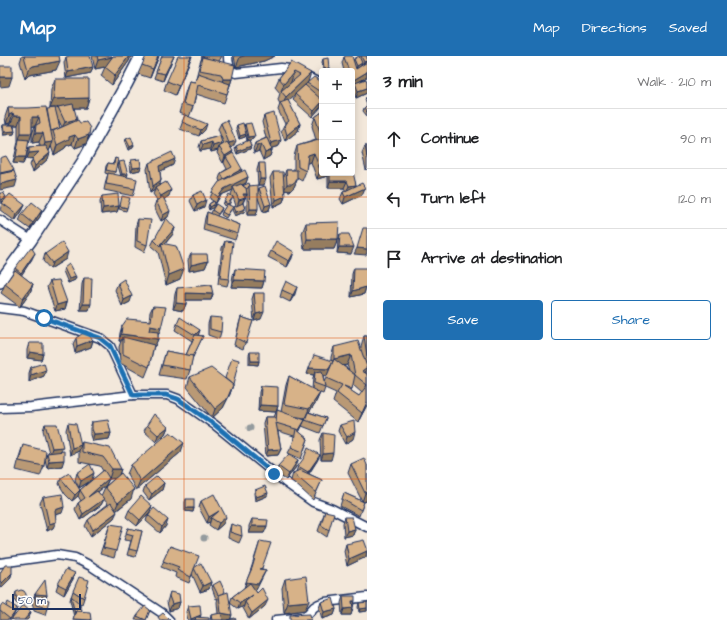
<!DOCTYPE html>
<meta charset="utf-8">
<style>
:root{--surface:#fff;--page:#f6f6f6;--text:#202124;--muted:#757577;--line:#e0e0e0;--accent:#1f6fb2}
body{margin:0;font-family:"Architects Daughter",sans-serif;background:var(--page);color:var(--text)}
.controls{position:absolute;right:12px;top:12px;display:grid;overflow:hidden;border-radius:4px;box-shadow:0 2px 10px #0003}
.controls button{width:36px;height:36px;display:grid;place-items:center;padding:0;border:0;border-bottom:1px solid var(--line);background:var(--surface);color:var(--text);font:20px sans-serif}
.scale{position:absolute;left:12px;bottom:10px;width:69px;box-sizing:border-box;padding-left:4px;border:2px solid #1b2f5e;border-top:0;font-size:11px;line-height:14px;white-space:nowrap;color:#1b2f5e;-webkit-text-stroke:3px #fff;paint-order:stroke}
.stop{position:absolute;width:12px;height:12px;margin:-9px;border:3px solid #1f6fb2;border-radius:50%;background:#fff}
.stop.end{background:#1f6fb2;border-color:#fff;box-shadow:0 1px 4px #0008}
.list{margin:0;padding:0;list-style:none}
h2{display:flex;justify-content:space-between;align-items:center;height:52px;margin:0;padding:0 16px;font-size:17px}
h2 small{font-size:13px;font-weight:400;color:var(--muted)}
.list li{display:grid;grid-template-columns:26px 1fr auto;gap:12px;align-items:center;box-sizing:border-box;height:60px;padding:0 16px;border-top:1px solid var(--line)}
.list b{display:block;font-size:15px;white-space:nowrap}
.list em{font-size:13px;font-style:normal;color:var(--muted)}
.actions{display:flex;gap:8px;padding:12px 16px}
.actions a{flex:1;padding:9px 0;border:1px solid var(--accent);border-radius:4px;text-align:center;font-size:14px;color:var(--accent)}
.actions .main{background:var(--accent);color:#fff}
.icon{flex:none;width:22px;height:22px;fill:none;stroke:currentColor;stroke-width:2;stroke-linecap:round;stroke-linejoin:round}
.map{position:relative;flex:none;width:367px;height:564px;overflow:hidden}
header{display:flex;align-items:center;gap:24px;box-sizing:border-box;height:56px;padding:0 20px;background:var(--accent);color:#fff}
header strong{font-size:19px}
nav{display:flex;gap:22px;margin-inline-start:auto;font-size:14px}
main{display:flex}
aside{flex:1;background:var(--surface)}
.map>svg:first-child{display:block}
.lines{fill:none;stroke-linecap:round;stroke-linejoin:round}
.street-casing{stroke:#1b2f5e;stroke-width:11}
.secondary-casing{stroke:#1b2f5e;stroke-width:14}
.street{stroke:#fff;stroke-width:8}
.secondary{stroke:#fff;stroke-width:11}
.tree{fill:#949b9e}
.wall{fill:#b99975;stroke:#1b2f5e;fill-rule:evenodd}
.shaded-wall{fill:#967d5f;stroke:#1b2f5e}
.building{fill:#d7b288;stroke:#1b2f5e;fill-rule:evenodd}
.route{stroke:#1f6fb2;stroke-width:5}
.grid{fill:none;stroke:#de5710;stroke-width:1;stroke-opacity:0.55}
</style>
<header>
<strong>Map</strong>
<nav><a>Map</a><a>Directions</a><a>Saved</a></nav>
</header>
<main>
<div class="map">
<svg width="367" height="564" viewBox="0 0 367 564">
<rect width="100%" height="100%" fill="#f3e8db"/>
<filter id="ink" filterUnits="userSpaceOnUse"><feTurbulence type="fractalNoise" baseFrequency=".025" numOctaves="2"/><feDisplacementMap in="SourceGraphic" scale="8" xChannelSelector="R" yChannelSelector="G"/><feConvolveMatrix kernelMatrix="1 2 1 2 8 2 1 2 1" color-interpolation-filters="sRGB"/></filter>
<g filter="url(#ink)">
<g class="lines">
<!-- street casing -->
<g class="street-casing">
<g id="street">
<path d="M 228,0 C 228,7 229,14 236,17 L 281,12 L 290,13 L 322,28"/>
<path d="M 0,164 L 31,184"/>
<path d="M 0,252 L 24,255 L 100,282 L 110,290 L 133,339"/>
<path d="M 0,352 L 31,351 L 133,339 L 167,339 L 178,343 L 215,369 L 285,426 L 313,446 L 332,453 L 367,471"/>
<path d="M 0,507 L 57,499 L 75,502 L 91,510 L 162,557 L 169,564"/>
<path d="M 276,564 L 305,561 L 314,551 L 319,548 L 325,546 L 367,541"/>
</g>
</g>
<!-- secondary casing -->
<g class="secondary-casing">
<path id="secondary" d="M 0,226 L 31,184 L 84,104 L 127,27 L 141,0"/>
</g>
<!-- street -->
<use href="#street" class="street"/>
<!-- secondary -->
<use href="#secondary" class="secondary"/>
</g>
<!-- trees -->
<g class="tree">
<circle cx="250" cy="372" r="3.5"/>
<circle cx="204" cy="482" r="3.5"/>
</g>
<!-- wall -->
<g class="wall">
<path d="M 22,0 L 59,0 L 56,14 L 29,19 L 25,23 L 20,6 Z"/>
<path d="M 92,0 L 112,0 L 112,1 L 113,0 L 131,0 L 129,5 L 112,29 L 101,20 L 105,11 L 95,13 Z"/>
<path d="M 159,0 L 150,22 L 138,18 L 142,9 Z"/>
<path d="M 162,0 L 174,0 L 163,25 L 154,22 Z"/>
<path d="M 192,0 L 175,39 L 164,34 L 167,25 Z"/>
<path d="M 201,0 L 222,0 L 219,5 L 232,23 L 224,47 L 196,38 L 193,51 L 189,61 L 205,74 L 199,80 L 180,73 L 185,59 L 179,57 L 186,34 L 189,25 L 195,26 L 199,10 L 202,1 L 209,3 Z"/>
<path d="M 234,0 L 275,0 L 264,5 L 236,11 Z"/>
<path d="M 359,0 L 367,0 L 367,21 L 360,25 L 367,26 L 367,37 L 356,42 L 353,34 L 354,28 L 352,15 L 344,15 L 342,7 L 344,1 L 353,4 Z"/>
<path d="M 66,1 L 91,17 L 66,22 L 64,7 Z"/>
<path d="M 323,3 L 329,12 L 328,15 L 323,15 L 322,6 Z"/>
<path d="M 291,6 L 308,26 L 322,26 L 322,49 L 321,51 L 312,61 L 293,44 L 295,38 L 288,45 L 300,68 L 298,75 L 285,85 L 281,75 L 284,69 L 285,68 L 278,54 L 280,48 L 278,44 L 280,37 L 275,31 L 279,22 Z"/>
<path d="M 55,23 L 89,42 L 86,52 L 74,52 L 76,65 L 89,79 L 86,88 L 75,92 L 72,88 L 66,90 L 65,92 L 54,99 L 51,90 L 49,95 L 48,103 L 33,116 L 30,109 L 33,102 L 27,103 L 27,97 L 29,91 L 40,90 L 39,86 L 32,87 L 32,78 L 35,70 L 32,70 L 32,77 L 28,87 L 26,101 L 23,108 L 13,107 L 18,86 L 18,69 L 14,69 L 15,75 L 14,78 L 3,79 L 2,73 L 3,69 L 10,69 L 10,67 L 6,68 L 5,61 L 8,52 L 46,54 L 55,52 L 50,52 L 51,33 ZM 58,63 L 62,71 L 60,72 Z"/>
<path d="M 366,41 L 367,41 L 367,49 L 365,44 Z"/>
<path d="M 367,49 L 367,60 L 363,55 L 364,52 Z"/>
<path d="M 322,56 L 322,117 L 352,117 L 356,129 L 355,131 L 362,139 L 343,148 L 340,143 L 343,136 L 346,135 L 344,132 L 328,132 L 328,120 L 317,123 L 311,106 L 307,107 L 306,115 L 302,125 L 297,122 L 297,124 L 294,131 L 290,135 L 285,134 L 283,146 L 273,151 L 270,122 L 273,116 L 284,120 L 286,114 L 294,114 L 294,100 L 297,90 L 316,84 L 312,70 L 315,61 Z"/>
<path d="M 264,60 L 279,90 L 272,92 L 272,94 L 270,100 L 263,104 L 259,95 L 254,97 L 253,93 L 255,87 L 266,82 L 262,66 Z"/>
<path d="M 221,67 L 233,91 L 231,92 L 232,97 L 241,116 L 248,121 L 246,127 L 242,129 L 250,130 L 258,136 L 259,132 L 271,148 L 269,154 L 263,156 L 258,142 L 256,159 L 247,159 L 247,138 L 243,147 L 245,153 L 244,156 L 235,160 L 232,154 L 234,151 L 236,150 L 233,141 L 229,149 L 231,154 L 226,162 L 221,159 L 222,156 L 226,150 L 223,149 L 224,146 L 232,141 L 231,138 L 233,134 L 221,139 L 216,147 L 214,146 L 215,148 L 214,151 L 222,152 L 221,155 L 217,160 L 240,169 L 235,184 L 203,174 L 205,162 L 207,156 L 212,158 L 211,157 L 214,151 L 209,154 L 208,151 L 209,148 L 213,145 L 210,143 L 212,136 L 220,126 L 219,123 L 221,117 L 227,113 L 224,107 L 224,106 L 223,107 L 217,97 L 218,94 L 211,96 L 210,93 L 200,95 L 199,91 L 201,85 L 220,80 L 222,89 L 224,88 L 218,73 Z"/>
<path d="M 245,68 L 253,83 L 247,85 L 246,79 L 245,81 L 239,83 L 236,72 L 237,69 L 244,71 Z"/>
<path d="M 126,83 L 133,92 L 128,94 L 125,86 Z"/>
<path d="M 236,90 L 251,90 L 250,93 L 237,98 L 235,93 Z"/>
<path d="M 365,90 L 367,90 L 367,113 L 366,114 L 362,97 Z"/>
<path d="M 115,102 L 115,116 L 114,119 L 121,120 L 118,110 L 119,106 L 127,121 L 135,133 L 133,140 L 104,134 L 106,124 L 108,118 L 105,117 L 106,110 L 108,107 L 113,108 Z"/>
<path d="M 131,104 L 140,114 L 131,116 L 130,108 Z"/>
<path d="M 149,107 L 173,109 L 160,115 L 161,124 L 159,130 L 169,140 L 164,143 L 168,161 L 161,165 L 154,151 L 156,145 L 157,144 L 153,138 L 155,134 L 150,137 L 147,113 Z"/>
<path d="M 259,107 L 264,129 L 258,129 L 257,114 Z"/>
<path d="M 193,139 L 204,151 L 195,155 L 190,145 Z"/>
<path d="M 102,140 L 119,150 L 127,152 L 126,155 L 119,153 L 119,151 L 117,156 L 101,158 L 100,146 Z"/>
<path d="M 2,147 L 25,149 L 22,155 L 15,165 L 0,154 Z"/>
<path d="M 42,154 L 40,161 L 30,173 L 19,165 L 22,158 Z"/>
<path d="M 138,163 L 147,189 L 144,196 L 135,191 L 136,169 Z"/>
<path d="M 306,167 L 338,183 L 334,193 L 304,193 L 302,177 Z"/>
<path d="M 175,172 L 173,178 L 165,188 L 180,223 L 166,229 L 158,196 L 151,190 L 154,184 Z"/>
<path d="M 340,178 L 351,198 L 337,197 L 338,185 Z"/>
<path d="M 225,185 L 229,223 L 227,230 L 218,228 L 222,192 Z"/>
<path d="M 271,195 L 292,202 L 287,211 L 268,201 Z"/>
<path d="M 45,198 L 66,203 L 50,213 L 43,205 Z"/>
<path d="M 191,198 L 208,205 L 205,212 L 189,215 L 188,204 Z"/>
<path d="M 32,203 L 21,219 L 33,228 L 30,237 L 20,251 L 1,237 L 5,228 L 13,216 L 15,212 Z"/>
<path d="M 64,212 L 75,224 L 68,227 L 63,215 Z"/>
<path d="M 354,212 L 366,231 L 364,238 L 351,241 L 352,218 Z"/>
<path d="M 235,213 L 264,225 L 262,232 L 231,231 L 233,219 Z"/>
<path d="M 84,222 L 89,254 L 80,254 L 82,228 Z"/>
<path d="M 50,225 L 67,246 L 65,253 L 55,255 L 47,231 Z"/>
<path d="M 118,227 L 130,246 L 122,250 L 115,234 Z"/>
<path d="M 177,232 L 213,238 L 211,244 L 186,244 L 186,248 L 183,255 L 173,253 L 175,238 Z"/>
<path d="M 282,234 L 295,238 L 290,246 L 280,241 Z"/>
<path d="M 254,237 L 261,263 L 254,265 L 252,243 Z"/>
<path d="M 153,250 L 159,278 L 158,278 L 158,283 L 155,290 L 154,290 L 149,311 L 145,321 L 120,307 L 119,291 L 121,285 L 119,285 L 120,277 L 122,270 L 149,265 L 150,256 Z"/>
<path d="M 210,261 L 221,276 L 219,283 L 208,279 L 208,268 Z"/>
<path d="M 241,261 L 253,265 L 243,293 L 234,289 L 239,268 Z"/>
<path d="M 177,268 L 200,274 L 198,279 L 203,280 L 192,303 L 190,314 L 187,323 L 159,319 L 163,305 L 166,295 L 186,299 L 192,285 L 175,274 Z"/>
<path d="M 364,280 L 367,280 L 367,349 L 358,366 L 333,346 L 336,337 L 325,332 L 323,338 L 316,335 L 320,337 L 316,346 L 309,356 L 326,362 L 320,377 L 302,370 L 305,362 L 292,360 L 302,370 L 299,376 L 308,383 L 301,403 L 288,397 L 293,388 L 294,380 L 278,375 L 281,393 L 278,399 L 266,400 L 263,367 L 265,361 L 274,361 L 277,354 L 281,356 L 286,329 L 289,320 L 312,333 L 313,322 L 314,319 L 307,318 L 331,305 L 331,301 L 334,291 L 361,292 L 361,290 ZM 343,309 L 347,309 L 349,314 ZM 323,320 L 327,320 L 324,326 ZM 353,329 L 362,337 L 359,340 L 351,335 Z"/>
<path d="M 76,282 L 93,284 L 91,291 L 75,297 L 73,288 Z"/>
<path d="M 29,287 L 43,298 L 41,304 L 27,302 L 27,294 Z"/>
<path d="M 250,296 L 259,305 L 258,309 L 249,308 L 249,299 Z"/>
<path d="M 31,311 L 44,320 L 29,326 L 29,317 Z"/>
<path d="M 190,321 L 233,329 L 230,338 L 223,352 L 212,362 L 187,331 Z"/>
<path d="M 261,330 L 278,350 L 276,356 L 258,355 L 259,336 Z"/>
<path d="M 92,366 L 111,377 L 109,383 L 92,385 L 90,379 L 90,372 Z"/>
<path d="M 68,367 L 81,389 L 82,386 L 121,413 L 119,419 L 131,443 L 116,455 L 114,462 L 91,480 L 85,470 L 88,464 L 108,448 L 101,440 L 105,431 L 115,422 L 109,423 L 106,429 L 98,436 L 104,443 L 101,449 L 80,464 L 75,453 L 78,447 L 81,445 L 78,440 L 72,445 L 65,438 L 59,428 L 61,422 L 80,434 L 103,415 L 100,410 L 79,406 L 79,395 L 70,399 L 66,374 Z"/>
<path d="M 45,368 L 61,395 L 62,410 L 47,412 L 45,403 L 47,397 L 49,397 L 43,374 Z"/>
<path d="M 147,369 L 168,371 L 165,378 L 156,386 L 144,375 Z"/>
<path d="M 340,369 L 353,383 L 345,388 L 338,375 Z"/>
<path d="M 323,377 L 331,404 L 321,404 L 320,384 Z"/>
<path d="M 23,389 L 44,410 L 40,420 L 16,414 L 20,398 Z"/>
<path d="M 181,396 L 136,434 L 127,418 L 131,409 Z"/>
<path d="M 320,399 L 317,405 L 309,418 L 322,424 L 313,444 L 291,424 L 293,417 L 296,416 L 298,410 Z"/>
<path d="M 298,404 L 296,411 L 286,424 L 276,417 L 278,410 Z"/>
<path d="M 351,408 L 367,409 L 367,445 L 363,446 L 364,446 L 359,460 L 340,450 L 344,437 L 362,445 L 348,417 Z"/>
<path d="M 77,417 L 92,424 L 79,432 L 75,424 Z"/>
<path d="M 164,427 L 162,434 L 149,444 L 143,436 L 145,430 Z"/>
<path d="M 255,434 L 267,440 L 255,445 L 254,437 Z"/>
<path d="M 43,441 L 62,457 L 55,459 L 53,472 L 47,475 L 40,447 Z"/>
<path d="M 186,443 L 194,452 L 193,456 L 185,455 L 185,446 Z"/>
<path d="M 201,445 L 223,468 L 216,474 L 209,469 L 210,466 L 207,467 L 199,452 Z"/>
<path d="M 129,454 L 150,456 L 137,470 L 126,461 Z"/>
<path d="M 325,455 L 329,474 L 327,481 L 318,475 Z"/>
<path d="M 148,459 L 166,470 L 160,477 L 146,465 Z"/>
<path d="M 345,461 L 355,473 L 353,479 L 344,481 L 343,467 Z"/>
<path d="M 252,463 L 267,470 L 264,477 L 249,477 L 249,470 Z"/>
<path d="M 110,468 L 116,495 L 114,502 L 100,498 Z"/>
<path d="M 231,468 L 242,480 L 239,487 L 228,482 L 229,475 Z"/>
<path d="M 128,472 L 142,475 L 137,495 L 135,501 L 127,499 L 131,485 L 124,484 Z"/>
<path d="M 260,485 L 262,513 L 266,514 L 256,534 L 255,534 L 265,550 L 249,563 L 243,552 L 244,550 L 238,553 L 230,547 L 231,563 L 236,564 L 210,564 L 211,559 L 218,558 L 217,546 L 218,542 L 216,543 L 212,532 L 213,529 L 230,547 L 232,541 L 244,532 L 250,516 Z"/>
<path d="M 346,488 L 367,495 L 366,501 L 347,510 L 344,495 Z"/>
<path d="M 170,490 L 211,526 L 209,533 L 200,536 L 192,518 L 189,527 L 175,521 L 176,517 L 161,511 Z"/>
<path d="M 0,517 L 12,517 L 10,523 L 0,533 Z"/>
<path d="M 75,517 L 73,523 L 64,539 L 56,534 L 58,528 Z"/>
<path d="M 285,523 L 305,554 L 284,557 L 282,532 Z"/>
<path d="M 73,535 L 84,542 L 82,548 L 79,547 L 82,555 L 91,564 L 73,564 L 74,561 L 70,544 Z"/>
<path d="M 16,536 L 25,547 L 21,549 L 16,547 L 14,543 Z"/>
<path d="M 170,536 L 180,546 L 178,552 L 169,555 L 167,546 Z"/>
<path d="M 35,538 L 47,539 L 46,542 L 40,542 L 47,552 L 45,559 L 34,555 L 32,546 Z"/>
<path d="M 343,540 L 353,551 L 351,559 L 342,559 L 341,547 Z"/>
<path d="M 321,546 L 336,553 L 334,559 L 322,563 L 319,552 Z"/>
<path d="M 367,546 L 367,555 L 359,556 L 358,551 L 359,547 Z"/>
<path d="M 188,550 L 200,561 L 209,564 L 188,564 L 186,556 Z"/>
<path d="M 0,551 L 6,551 L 17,552 L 11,564 L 1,564 L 0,563 Z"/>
<path d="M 150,554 L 146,564 L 135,564 L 137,560 Z"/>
</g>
<!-- shaded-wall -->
<g class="shaded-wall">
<path d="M 129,0 L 131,0 L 129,5 L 112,29 L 115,19 Z"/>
<path d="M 158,0 L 159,0 L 150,22 L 153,13 Z"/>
<path d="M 174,0 L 163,25 L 165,18 Z"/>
<path d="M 191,0 L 192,0 L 175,39 L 179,30 Z"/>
<path d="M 245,0 L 275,0 L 264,5 L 236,11 L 240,1 Z"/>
<path d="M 112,1 L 109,10 L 95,13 L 98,4 Z"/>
<path d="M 60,5 L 56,14 L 29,19 L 25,23 L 28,14 L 33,10 Z"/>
<path d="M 367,5 L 367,7 L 363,9 L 364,6 Z"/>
<path d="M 362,7 L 361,10 L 356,13 L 357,10 Z"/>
<path d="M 93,11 L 91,17 L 66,22 L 68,16 Z"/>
<path d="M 329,12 L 328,15 L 323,15 L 324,13 Z"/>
<path d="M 294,16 L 291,26 L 282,36 L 281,35 L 284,28 Z"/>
<path d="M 367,16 L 367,21 L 355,28 L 355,27 L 352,30 L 352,25 Z"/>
<path d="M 311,17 L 308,26 L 282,51 L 286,41 Z"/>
<path d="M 0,21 L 12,21 L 9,30 L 0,31 Z"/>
<path d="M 223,23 L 232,23 L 229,32 L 220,32 Z"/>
<path d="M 367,32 L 367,37 L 356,42 L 358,35 Z"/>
<path d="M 89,42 L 86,52 L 58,52 L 58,51 L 57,52 L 50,52 L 54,43 Z"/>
<path d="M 322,46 L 321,51 L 312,61 L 314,55 Z"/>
<path d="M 13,57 L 10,67 L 6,68 L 9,59 Z"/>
<path d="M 14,60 L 21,60 L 18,69 L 10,69 Z"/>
<path d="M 32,61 L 39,61 L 35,70 L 28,71 Z"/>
<path d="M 77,63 L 74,69 L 62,72 L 65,66 Z"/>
<path d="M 207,68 L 205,74 L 199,80 L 201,74 Z"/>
<path d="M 300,68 L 298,75 L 285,85 L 287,79 Z"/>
<path d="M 15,75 L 14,78 L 3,79 L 4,76 Z"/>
<path d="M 21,77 L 32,77 L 29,87 L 18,87 Z"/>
<path d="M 35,77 L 43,77 L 39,86 L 32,87 Z"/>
<path d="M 246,78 L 245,81 L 239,83 L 240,80 Z"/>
<path d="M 75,79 L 72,88 L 66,90 L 65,92 L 54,99 L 57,89 L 69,81 Z"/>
<path d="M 89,79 L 86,88 L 75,92 L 78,83 Z"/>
<path d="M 255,80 L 253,83 L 247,85 L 248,81 Z"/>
<path d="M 281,84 L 279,90 L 269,93 L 271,87 Z"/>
<path d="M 236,85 L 233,91 L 227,94 L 229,87 Z"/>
<path d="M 53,86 L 49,95 L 42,97 L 45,87 Z"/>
<path d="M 212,86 L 210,93 L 200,95 L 203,89 Z"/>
<path d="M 222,87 L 220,93 L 219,91 L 218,94 L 211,96 L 213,90 Z"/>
<path d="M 261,88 L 259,95 L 254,97 L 257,90 Z"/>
<path d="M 134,89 L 133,92 L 128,94 L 130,91 Z"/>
<path d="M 251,90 L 250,93 L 237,98 L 238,95 Z"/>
<path d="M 272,94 L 270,100 L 263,104 L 265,97 Z"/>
<path d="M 233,95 L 230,102 L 226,101 L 224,106 L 223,107 L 225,100 Z"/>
<path d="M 39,96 L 37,102 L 27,103 L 29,97 Z"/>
<path d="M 50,97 L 48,103 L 33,116 L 35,110 Z"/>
<path d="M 314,97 L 311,106 L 304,108 L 308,99 Z"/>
<path d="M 16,101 L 26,101 L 23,108 L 13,107 Z"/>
<path d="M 175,103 L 173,109 L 157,117 L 159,110 Z"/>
<path d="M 141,111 L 140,114 L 131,116 L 133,112 Z"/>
<path d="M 242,113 L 240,119 L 222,129 L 224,123 Z"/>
<path d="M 322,113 L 322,117 L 329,117 L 328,120 L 317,123 L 320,114 Z"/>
<path d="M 14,114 L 11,120 L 0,123 L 0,117 Z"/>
<path d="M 122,118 L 128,118 L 127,121 L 121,121 Z"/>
<path d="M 248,121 L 246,127 L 234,133 L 233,131 L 233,134 L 221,139 L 216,147 L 218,141 L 224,133 Z"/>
<path d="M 260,123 L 266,123 L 264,129 L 258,129 Z"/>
<path d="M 17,124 L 15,131 L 0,134 L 0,128 Z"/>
<path d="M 161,124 L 159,131 L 155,132 L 155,134 L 150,137 L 153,130 Z"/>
<path d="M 297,124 L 294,131 L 290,135 L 284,134 L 287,128 Z"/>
<path d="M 330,125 L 347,125 L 344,132 L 328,132 Z"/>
<path d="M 356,129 L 353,135 L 346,136 L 349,130 Z"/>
<path d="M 365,132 L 362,139 L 343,148 L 345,141 Z"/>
<path d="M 171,134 L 169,140 L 158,147 L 161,140 Z"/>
<path d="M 243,138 L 247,138 L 242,148 L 237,151 L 239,144 Z"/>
<path d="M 285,140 L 283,146 L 273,151 L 276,144 Z"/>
<path d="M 6,141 L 5,144 L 0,147 L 0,144 Z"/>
<path d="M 206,144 L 204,151 L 195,155 L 197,149 Z"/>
<path d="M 215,148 L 214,151 L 209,154 L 210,151 Z"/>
<path d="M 271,148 L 269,154 L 263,156 L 265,150 Z"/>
<path d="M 25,149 L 22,155 L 15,165 L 17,158 Z"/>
<path d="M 119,150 L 117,156 L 101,158 L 103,152 Z"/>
<path d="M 245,153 L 244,156 L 235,160 L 236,156 Z"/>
<path d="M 250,153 L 258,153 L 256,159 L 247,159 Z"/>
<path d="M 42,154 L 40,161 L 30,173 L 33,167 Z"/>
<path d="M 170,155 L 168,161 L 161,165 L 163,159 Z"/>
<path d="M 175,172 L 173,178 L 162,191 L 161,188 Z"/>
<path d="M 307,183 L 338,183 L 334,193 L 304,193 Z"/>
<path d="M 339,191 L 354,191 L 351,198 L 337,197 Z"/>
<path d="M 357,192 L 367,193 L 367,196 L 366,199 L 354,198 Z"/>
<path d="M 68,196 L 66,203 L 50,213 L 52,207 Z"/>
<path d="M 294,196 L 292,202 L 287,211 L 289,205 Z"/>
<path d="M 35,197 L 32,203 L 19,223 L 21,217 Z"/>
<path d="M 208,205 L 205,212 L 189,215 L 191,209 Z"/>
<path d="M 184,213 L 180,223 L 166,229 L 169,219 Z"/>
<path d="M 76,221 L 75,224 L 68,227 L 69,223 Z"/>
<path d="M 234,224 L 264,225 L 262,232 L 231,231 Z"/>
<path d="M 33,228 L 30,237 L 20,251 L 23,242 Z"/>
<path d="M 297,231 L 295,238 L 290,246 L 293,239 Z"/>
<path d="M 366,231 L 364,238 L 351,241 L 353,235 Z"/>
<path d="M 186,237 L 213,238 L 211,244 L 184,244 Z"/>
<path d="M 132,240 L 130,246 L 122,250 L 124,244 Z"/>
<path d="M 67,246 L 65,253 L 55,255 L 57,249 Z"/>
<path d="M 176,247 L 186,248 L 183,255 L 173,253 Z"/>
<path d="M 83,248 L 91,248 L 89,254 L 80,254 Z"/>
<path d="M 264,256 L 261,263 L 254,265 L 256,258 Z"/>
<path d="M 150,270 L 161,272 L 159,278 L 147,276 Z"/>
<path d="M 200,274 L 198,280 L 195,279 Z"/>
<path d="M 121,278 L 158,283 L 155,290 L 123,285 L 123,281 L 121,285 L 119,285 Z"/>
<path d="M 93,284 L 91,291 L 75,297 L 77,290 Z"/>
<path d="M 30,296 L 43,298 L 41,304 L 27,302 Z"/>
<path d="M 351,299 L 347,309 L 330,312 L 327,320 L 315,319 L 315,316 L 314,319 L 307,318 L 309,312 L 329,313 L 334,303 Z"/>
<path d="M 251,305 L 259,305 L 258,309 L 249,308 Z"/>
<path d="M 367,311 L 364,321 L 362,315 Z"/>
<path d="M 46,314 L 44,320 L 29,326 L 31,319 Z"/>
<path d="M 233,329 L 230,338 L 223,352 L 212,362 L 215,353 Z"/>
<path d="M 320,337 L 316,346 L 305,362 L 309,353 Z"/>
<path d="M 367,346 L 367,349 L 358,366 L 362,357 Z"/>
<path d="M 260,349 L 278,350 L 276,356 L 258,355 Z"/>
<path d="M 305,364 L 302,370 L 297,381 L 299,374 Z"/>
<path d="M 168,371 L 165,378 L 156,386 L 158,379 Z"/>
<path d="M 355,376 L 353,383 L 345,388 L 347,381 Z"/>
<path d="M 111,377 L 109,383 L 92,385 L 94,378 Z"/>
<path d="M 184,387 L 181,396 L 136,434 L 140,425 Z"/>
<path d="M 81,389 L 79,395 L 70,399 L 72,392 Z"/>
<path d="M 63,391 L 60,397 L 50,398 L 52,392 Z"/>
<path d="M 281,393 L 278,399 L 266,400 L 268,394 Z"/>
<path d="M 333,397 L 331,404 L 321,404 L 323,398 Z"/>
<path d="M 320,399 L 317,405 L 305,422 L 308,416 Z"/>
<path d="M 64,404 L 62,410 L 47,412 L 49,405 Z"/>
<path d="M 298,404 L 296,411 L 286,424 L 289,418 Z"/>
<path d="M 112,413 L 121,413 L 118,422 L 109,423 Z"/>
<path d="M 94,417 L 92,424 L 79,432 L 81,425 Z"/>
<path d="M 109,422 L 106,429 L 85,447 L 88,441 Z"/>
<path d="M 164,427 L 162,434 L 149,444 L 152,438 Z"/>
<path d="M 134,433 L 131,443 L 114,456 L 118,447 Z"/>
<path d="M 80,434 L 78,440 L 72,445 L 75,439 Z"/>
<path d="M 367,436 L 367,445 L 362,446 L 365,437 Z"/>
<path d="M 268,437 L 267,440 L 255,445 L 256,441 Z"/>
<path d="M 104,443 L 101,449 L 80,464 L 83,458 Z"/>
<path d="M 152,450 L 150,456 L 137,470 L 140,464 Z"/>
<path d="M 64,451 L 62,457 L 52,460 L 55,454 Z"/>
<path d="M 186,452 L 194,452 L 193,456 L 185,455 Z"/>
<path d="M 219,455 L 211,462 L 210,466 L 207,467 L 209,461 Z"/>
<path d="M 117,456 L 114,462 L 91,480 L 93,474 Z"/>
<path d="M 226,461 L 223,468 L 216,474 L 219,467 Z"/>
<path d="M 168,464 L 166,470 L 160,477 L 162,471 Z"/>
<path d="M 56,466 L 53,472 L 47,475 L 49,468 Z"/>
<path d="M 252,470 L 267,470 L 264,477 L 249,477 Z"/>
<path d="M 355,473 L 353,479 L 344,481 L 347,475 Z"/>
<path d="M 367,495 L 366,501 L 347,510 L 349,503 Z"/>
<path d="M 266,514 L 256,534 L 244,533 L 246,526 Z"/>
<path d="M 12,517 L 10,523 L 0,533 L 2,527 Z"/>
<path d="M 75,517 L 73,523 L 64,539 L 66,532 Z"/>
<path d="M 211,526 L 209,533 L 200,536 L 203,530 Z"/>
<path d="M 35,538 L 47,539 L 46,542 L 34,541 Z"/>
<path d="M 253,539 L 245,546 L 244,550 L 238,553 L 240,547 Z"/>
<path d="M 26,543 L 25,547 L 21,549 L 22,546 Z"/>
<path d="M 268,544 L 265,550 L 249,563 L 252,557 Z"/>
<path d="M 309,545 L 305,554 L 284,557 L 288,547 Z"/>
<path d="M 352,545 L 355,545 L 353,551 Z"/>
<path d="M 180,546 L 178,552 L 169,555 L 172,548 Z"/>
<path d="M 17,552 L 12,563 L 11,564 L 9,564 Z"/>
<path d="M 353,552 L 351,559 L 342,559 L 344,553 Z"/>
<path d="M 367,552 L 367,555 L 359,556 L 360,553 Z"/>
<path d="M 336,553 L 334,559 L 322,563 L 324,556 Z"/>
<path d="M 31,556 L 29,562 L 27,564 L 24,564 Z"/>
<path d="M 221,557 L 232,559 L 230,564 L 222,564 Z"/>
<path d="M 201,559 L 199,564 L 191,564 L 191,563 Z"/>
</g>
<!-- building -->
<g class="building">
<path d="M 24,0 L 59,0 L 60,5 L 33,10 L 28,14 Z"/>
<path d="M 70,0 L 90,0 L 93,11 L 68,16 L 66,1 Z"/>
<path d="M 97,0 L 112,0 L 112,1 L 98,4 Z"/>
<path d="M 113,0 L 129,0 L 115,19 L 105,11 Z"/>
<path d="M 146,0 L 158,0 L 153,13 L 142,9 Z"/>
<path d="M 162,0 L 174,0 L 165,18 L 156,16 Z"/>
<path d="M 178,0 L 191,0 L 179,30 L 167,25 Z"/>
<path d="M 346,0 L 352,0 L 356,13 L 367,6 L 367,16 L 352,25 L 352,15 L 349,15 L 344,1 Z"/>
<path d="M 359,0 L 362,7 L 357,10 L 354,3 Z"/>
<path d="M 361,0 L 367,0 L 367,5 L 364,6 Z"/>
<path d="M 202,1 L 235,9 L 232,23 L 223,23 L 221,18 L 199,14 Z"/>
<path d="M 328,2 L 329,12 L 324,13 L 323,3 Z"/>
<path d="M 291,6 L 311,17 L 286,41 L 281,35 L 300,19 L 294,16 L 284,28 L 279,22 Z"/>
<rect x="0" y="10" width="12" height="11"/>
<path d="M 198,17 L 230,28 L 227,38 L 198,29 L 193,51 L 183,48 L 189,25 L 195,26 Z"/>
<path d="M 314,21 L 322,26 L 322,37 L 307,27 Z"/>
<path d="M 55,23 L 89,23 L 89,42 L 54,43 Z"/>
<path d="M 366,23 L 367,26 L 367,32 L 358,35 L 355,27 Z"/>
<path d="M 305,29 L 322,44 L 322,46 L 314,55 L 295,38 Z"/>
<path d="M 288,44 L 300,68 L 287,79 L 284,69 L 289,65 L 280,47 Z"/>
<path d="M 73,48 L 77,63 L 65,66 L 58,51 Z"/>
<path d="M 367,49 L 367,56 L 364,52 Z"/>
<path d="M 46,51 L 53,86 L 45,87 L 43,77 L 35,77 L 36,69 L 40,67 L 39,61 L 32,61 L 32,77 L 21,77 L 21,60 L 14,60 L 13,57 L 9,59 L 8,52 L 28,52 Z"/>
<path d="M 55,52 L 60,72 L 51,75 L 47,53 Z"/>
<path d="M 322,56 L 322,82 L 315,61 Z"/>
<path d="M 274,57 L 281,84 L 271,87 L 264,60 Z"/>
<path d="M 185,59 L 207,68 L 201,74 L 182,66 Z"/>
<path d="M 78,64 L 80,67 L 86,66 L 90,72 L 89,79 L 78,83 L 75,79 L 69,81 L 69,83 L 57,89 L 53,75 Z"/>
<path d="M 227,64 L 236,85 L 229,87 L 221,67 Z"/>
<path d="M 243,67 L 246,78 L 240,80 L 237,69 Z"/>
<path d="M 251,67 L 255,80 L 248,81 L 245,68 Z"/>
<path d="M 3,69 L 13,69 L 15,75 L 4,76 Z"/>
<path d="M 220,80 L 222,87 L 213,90 L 212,86 L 203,89 L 201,85 Z"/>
<path d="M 131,81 L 134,89 L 130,91 L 126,83 Z"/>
<path d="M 267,82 L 272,94 L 265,97 L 261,88 L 257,90 L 255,87 Z"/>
<path d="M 19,83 L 29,84 L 26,101 L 16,101 Z"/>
<path d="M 322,83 L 322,113 L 320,114 L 314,97 L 308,99 L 306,115 L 298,111 L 297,90 Z"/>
<path d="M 249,84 L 251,90 L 238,95 L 236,90 Z"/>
<path d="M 227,86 L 233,95 L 225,100 L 219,91 Z"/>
<path d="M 46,90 L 50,97 L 35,110 L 32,103 L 39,96 L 29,97 L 29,91 Z"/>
<path d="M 365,90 L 367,90 L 367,101 Z"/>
<path d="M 172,96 L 175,103 L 159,110 L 161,124 L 153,130 L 149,107 Z"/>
<path d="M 233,97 L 242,113 L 224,123 L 221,117 L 232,111 L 226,101 Z"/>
<path d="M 6,100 L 14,114 L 0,117 L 0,102 Z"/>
<path d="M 115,102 L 118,103 L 115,116 L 106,114 L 108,107 L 114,108 Z"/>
<path d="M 140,103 L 141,111 L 133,112 L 131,104 Z"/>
<path d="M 124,105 L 128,118 L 122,118 L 119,106 Z"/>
<path d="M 259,107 L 265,107 L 266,123 L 260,123 Z"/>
<path d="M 352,112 L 356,129 L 349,130 L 347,125 L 330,125 L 330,117 L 352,117 Z"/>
<path d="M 245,114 L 248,121 L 224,133 L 218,141 L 212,136 L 219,126 Z"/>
<path d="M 286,114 L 297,114 L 297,124 L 292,128 L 287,128 Z"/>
<path d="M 14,115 L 17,124 L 0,128 L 0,118 Z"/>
<path d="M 273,116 L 283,116 L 285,140 L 276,144 Z"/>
<path d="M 108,117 L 137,123 L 135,133 L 106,128 Z"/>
<path d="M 166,126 L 171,134 L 161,140 L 155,132 Z"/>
<path d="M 249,127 L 250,130 L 249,130 L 248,132 L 246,133 L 246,132 L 242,130 Z"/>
<path d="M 362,127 L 365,132 L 345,141 L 343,136 Z"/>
<path d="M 241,128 L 244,131 L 246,132 L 247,138 L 243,138 L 245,142 L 239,144 L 233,131 Z"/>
<path d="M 258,129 L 258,153 L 250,153 L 249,130 Z"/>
<path d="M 265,130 L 271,148 L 265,150 L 259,132 Z"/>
<path d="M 202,135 L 206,144 L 197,149 L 193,139 Z"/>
<path d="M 3,136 L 6,141 L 0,144 L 0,138 Z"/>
<path d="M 10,138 L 25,149 L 17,158 L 2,147 Z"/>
<path d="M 118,138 L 119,150 L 103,152 L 102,140 Z"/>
<path d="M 229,138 L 233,141 L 228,148 L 224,146 Z"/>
<path d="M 122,140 L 130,142 L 127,152 L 120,150 Z"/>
<path d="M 163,141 L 170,155 L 163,159 L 156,145 Z"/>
<path d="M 214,145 L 215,148 L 210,151 L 209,148 Z"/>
<path d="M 32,146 L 42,154 L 33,167 L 22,158 Z"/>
<path d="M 243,147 L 245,153 L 236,156 L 234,151 Z"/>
<path d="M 216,148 L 222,152 L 218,158 L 212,154 Z"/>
<path d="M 227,148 L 233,151 L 227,159 L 222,156 Z"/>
<path d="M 207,156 L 240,169 L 238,178 L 206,168 Z"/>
<path d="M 166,162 L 175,172 L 162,187 L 161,187 L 160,190 L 154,184 Z"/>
<path d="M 138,163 L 151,164 L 147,189 L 137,185 Z"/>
<path d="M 339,166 L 338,183 L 307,183 L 306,167 Z"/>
<path d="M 363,172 L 367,172 L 367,193 L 357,192 Z"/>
<path d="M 340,178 L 349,178 L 354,191 L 339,191 Z"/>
<path d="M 225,185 L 233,186 L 229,223 L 220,222 Z"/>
<path d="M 276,185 L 294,196 L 289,205 L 271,195 Z"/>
<path d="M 62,186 L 68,196 L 52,207 L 45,198 Z"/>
<path d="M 161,187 L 176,190 L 184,213 L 169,219 Z"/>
<path d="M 31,191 L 35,197 L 21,217 L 15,212 Z"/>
<path d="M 191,198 L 207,198 L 208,205 L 191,209 Z"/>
<path d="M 69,208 L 76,221 L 69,223 L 64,212 Z"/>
<path d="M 354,212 L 367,212 L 367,228 L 366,231 L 353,235 Z"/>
<path d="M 235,213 L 265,215 L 264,225 L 234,224 Z"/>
<path d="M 15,214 L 33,228 L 23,242 L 5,228 Z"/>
<path d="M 84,222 L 92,222 L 91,248 L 83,248 Z"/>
<path d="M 124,223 L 132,240 L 124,244 L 118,227 Z"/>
<path d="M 59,224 L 67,246 L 57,249 L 50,225 Z"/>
<path d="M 286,225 L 297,231 L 293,239 L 282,234 Z"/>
<path d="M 211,229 L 213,238 L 186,237 L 186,248 L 176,247 L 177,232 Z"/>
<path d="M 254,237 L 264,237 L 264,256 L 256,258 Z"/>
<path d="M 153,250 L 166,251 L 161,272 L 150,270 L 149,275 L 158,276 L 158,283 L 121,278 L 122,270 L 127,263 L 151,265 Z"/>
<path d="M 180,261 L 200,274 L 195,279 L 177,268 Z"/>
<path d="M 210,261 L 222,262 L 221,276 L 210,273 Z"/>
<path d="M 241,261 L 253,265 L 246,287 L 236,282 Z"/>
<path d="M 86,275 L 93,284 L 77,290 L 76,282 Z"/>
<path d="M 195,279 L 203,280 L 193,301 L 193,300 L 186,299 Z"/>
<path d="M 364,280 L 367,280 L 367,300 Z"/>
<path d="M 123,281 L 154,289 L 149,311 L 123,298 Z"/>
<path d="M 358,285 L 367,311 L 362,315 L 367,318 L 367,329 L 355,319 L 352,333 L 344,330 L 359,340 L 367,329 L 367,346 L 362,357 L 337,337 L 342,329 L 326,322 L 334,303 L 334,291 ZM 351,299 L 355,319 L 334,303 Z"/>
<path d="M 29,287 L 43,287 L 43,298 L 30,296 Z"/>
<path d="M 166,295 L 193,300 L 190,314 L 162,309 Z"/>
<path d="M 250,296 L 259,296 L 259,305 L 251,305 Z"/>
<path d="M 314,299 L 333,305 L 329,313 L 309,312 Z"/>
<path d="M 232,302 L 239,304 L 233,329 L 225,322 Z"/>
<path d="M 44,307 L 46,314 L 31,319 L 31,311 Z"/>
<path d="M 211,312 L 233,329 L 227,343 L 215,353 L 190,321 Z"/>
<path d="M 322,315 L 325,331 L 314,327 L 315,316 Z"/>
<path d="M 289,320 L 320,337 L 309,353 L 284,348 Z"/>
<path d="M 261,330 L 278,331 L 278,350 L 260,349 Z"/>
<path d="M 277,354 L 305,364 L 299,374 L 276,367 L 281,393 L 268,394 L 265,361 L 275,361 L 276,366 Z"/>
<path d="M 308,356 L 326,362 L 323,370 L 305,364 Z"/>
<path d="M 154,358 L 168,371 L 158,379 L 147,369 Z"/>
<path d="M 108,364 L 111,377 L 94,378 L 92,373 L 92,366 Z"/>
<path d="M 354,365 L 355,376 L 347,381 L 340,369 Z"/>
<path d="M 68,367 L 76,368 L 81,389 L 72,392 Z"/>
<path d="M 45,368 L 57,368 L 63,391 L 52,392 Z"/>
<path d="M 296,373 L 308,383 L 303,396 L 291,391 L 294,384 Z"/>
<path d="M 170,376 L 184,387 L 140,425 L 131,409 Z"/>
<path d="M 323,377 L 334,379 L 333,397 L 323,398 Z"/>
<path d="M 82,386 L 110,392 L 121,413 L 112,413 L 103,401 L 82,396 Z"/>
<path d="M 23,389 L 46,395 L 44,410 L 19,405 Z"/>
<path d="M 308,392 L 320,399 L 308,416 L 298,410 L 304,402 Z"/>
<path d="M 64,395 L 64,404 L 49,405 L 47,397 Z"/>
<path d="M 289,398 L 298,404 L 289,418 L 278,410 Z"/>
<path d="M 364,402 L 367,409 L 367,436 L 365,437 L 351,408 Z"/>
<path d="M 90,408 L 94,417 L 81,425 L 77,417 Z"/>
<path d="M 104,414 L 109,422 L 88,441 L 97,435 L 104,443 L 83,458 L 78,447 L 85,442 L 80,434 Z"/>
<path d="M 300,414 L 322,424 L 316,437 L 293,417 Z"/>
<path d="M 69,417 L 80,434 L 75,439 L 67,431 L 61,422 Z"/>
<path d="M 121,417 L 134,433 L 118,447 L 105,431 Z"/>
<path d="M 157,420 L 164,427 L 152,438 L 145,430 Z"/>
<path d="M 265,430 L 268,437 L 256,441 L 255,434 Z"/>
<path d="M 344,437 L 364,446 L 361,454 L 342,443 Z"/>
<path d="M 62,438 L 64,451 L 55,454 L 56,466 L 49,468 L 43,441 Z"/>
<path d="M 214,438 L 226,461 L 219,467 L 211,462 L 219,455 L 209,461 L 201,445 Z"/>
<path d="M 141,440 L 152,450 L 140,464 L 129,454 Z"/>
<rect x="186" y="443" width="8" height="9"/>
<path d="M 111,447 L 117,456 L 93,474 L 88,464 Z"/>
<path d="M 154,452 L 168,464 L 162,471 L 148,459 Z"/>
<path d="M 325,455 L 334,457 L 329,474 L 321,469 Z"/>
<path d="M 345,461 L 352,461 L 355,473 L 347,475 Z"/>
<path d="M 252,463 L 268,464 L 267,470 L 252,470 Z"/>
<path d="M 110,468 L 123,470 L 116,495 L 103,492 Z"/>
<path d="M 231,468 L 241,471 L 242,480 L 230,476 Z"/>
<path d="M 128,472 L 142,475 L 137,495 L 129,493 L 133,479 L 126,477 Z"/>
<path d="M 364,484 L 367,492 L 367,495 L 349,503 L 346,488 Z"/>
<path d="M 260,485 L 271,487 L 262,512 L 259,513 L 266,514 L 258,528 L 246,526 L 252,512 Z"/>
<path d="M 170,490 L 199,500 L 191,521 L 177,514 L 179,511 L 163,505 Z"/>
<path d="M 201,507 L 211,526 L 203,530 L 194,512 Z"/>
<path d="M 5,509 L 12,509 L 12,517 L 2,527 L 0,525 L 0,517 Z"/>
<path d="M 66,513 L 75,517 L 66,532 L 58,528 Z"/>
<path d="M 306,520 L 309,545 L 288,547 L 285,523 Z"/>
<path d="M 79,521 L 89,524 L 84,542 L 73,535 Z"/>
<path d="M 45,524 L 47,539 L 35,538 Z"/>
<path d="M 220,525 L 225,536 L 218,539 L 213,529 Z"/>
<path d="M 250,527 L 257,537 L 262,532 L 268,544 L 252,557 L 245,546 L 253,539 L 240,547 L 232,541 Z"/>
<path d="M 21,534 L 24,535 L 26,538 L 26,543 L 22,546 L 18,544 L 16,540 L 16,536 Z"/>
<path d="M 170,536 L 179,538 L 180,546 L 172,548 L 169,540 Z"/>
<path d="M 228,536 L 232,559 L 221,557 L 219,539 Z"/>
<path d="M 35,540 L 49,544 L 47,552 L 36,549 Z"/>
<path d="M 71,540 L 79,547 L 82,554 L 81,555 L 76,555 L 75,558 Z"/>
<path d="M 343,540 L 355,540 L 355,545 L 352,545 L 353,552 L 344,553 Z"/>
<path d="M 333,542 L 336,553 L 324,556 L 321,546 Z"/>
<path d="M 8,546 L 17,552 L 15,556 L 6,551 Z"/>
<path d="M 367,546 L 367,552 L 360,553 L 359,547 Z"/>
<path d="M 2,548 L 15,556 L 10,563 L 0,555 L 0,551 Z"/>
<path d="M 23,549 L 31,556 L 24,564 L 14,564 L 12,563 Z"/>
<path d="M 200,549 L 201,559 L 191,563 L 188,550 Z"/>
<path d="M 145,550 L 150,554 L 146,564 L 137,560 Z"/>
<path d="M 76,555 L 90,556 L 91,564 L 73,563 Z"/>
<path d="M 163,557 L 170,564 L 160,564 L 158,561 Z"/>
<path d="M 221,557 L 223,564 L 212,564 L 211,559 Z"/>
<path d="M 310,558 L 311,564 L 290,564 L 290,559 Z"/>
<path d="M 196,561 L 209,562 L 209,564 L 195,564 Z"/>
<path d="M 235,562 L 236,564 L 227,564 Z"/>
</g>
</g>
<g class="lines" filter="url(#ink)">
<!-- route -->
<path class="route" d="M 44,262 L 100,282 L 110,290 L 133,339 L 166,339 L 178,343 L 215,369 L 274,418"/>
</g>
<!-- grid -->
<path class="grid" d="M 184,0 L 184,564M 0,141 L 367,141M 0,282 L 367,282M 0,423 L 367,423"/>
</svg>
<div class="controls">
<button>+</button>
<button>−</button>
<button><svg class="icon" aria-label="locate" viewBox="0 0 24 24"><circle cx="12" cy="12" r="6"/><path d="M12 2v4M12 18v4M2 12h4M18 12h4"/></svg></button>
</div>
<div class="scale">50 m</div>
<div class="stop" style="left:44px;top:262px"></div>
<div class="stop end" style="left:274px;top:418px"></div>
</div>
<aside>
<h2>3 min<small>Walk · 210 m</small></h2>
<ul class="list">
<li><svg class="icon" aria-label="ahead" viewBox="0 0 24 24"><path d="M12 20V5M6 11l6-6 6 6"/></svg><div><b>Continue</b></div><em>90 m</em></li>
<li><svg class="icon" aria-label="left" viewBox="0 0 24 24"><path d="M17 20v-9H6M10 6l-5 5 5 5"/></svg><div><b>Turn left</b></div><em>120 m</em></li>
<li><svg class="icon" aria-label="arrive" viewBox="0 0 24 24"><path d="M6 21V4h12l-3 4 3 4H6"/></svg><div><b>Arrive at destination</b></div></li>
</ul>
<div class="actions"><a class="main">Save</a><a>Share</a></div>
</aside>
</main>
